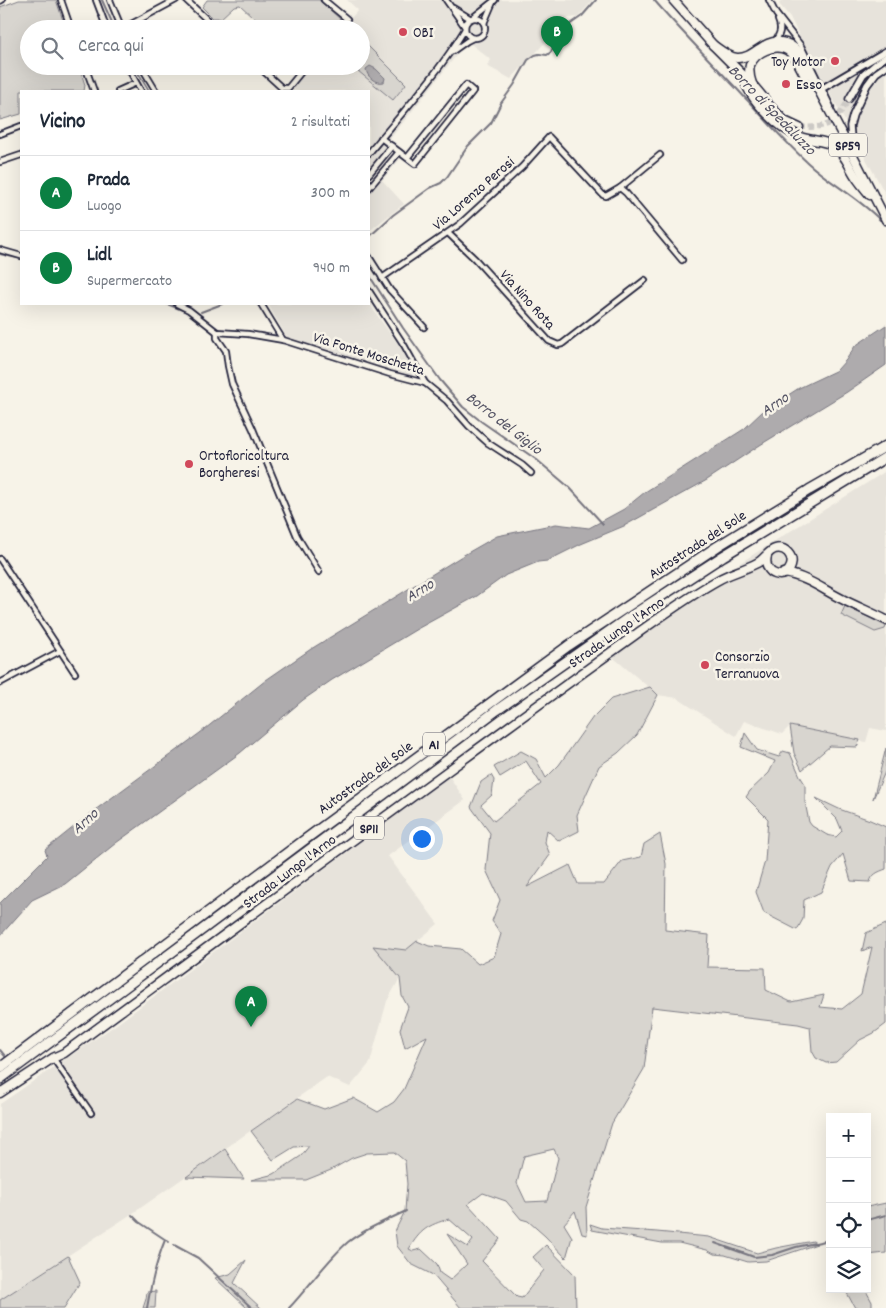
<!DOCTYPE html>
<html lang="it">
<meta charset="utf-8">
<style>
:root{--surface:#fff;--page:#f6f6f7;--text:#1f2937;--muted:#747a83;--line:#e0e1e3;--accent:#0b8043}
body{margin:0;font-family:Dekko,sans-serif;background:var(--page);color:var(--text)}
.controls{position:absolute;right:15px;bottom:15px;display:grid;overflow:hidden;border-radius:0px;box-shadow:0 5px 20px #0002}
.controls button{width:45px;height:45px;display:grid;place-items:center;padding:0;border:0;border-bottom:1px solid var(--line);background:var(--surface);color:var(--text);font:25px sans-serif}
.you{position:absolute;left:421px;top:838px;width:18px;height:18px;margin:-12px;border:4px solid #fff;border-radius:50%;background:#1a73e8;box-shadow:0 0 0 8px #1a73e833}
.badge{display:grid;place-items:center;width:32px;height:32px;border-radius:50%;background:var(--accent);color:#fff;font-size:16px;font-weight:700}
.pin{position:absolute;translate:-50% -41px;filter:drop-shadow(0 1px 2px #0008)}
.pin::after{content:'';position:absolute;top:26px;width:18px;height:15px;background:inherit;clip-path:polygon(0 0,100% 0,50% 100%)}
.list{margin:0;padding:0;list-style:none}
h2{display:flex;justify-content:space-between;align-items:center;height:65px;margin:0;padding:0 20px;font-size:21px}
h2 small{font-size:16px;font-weight:400;color:var(--muted)}
.list li{display:grid;grid-template-columns:32px 1fr auto;gap:15px;align-items:center;box-sizing:border-box;height:75px;padding:0 20px;border-top:1px solid var(--line)}
.list b{display:block;font-size:19px;white-space:nowrap}
.list p{margin:0;font-size:16px;white-space:nowrap;color:var(--muted)}
.list em{font-size:16px;font-style:normal;color:var(--muted)}
.icon{flex:none;width:28px;height:28px;fill:none;stroke:currentColor;stroke-width:2;stroke-linecap:round;stroke-linejoin:round}
.map{position:relative;flex:none;width:886px;height:1308px;overflow:hidden}
.search{position:absolute;background:var(--surface);box-shadow:0 5px 20px #0002;left:20px;top:20px;width:350px;height:55px;display:flex;align-items:center;gap:12px;box-sizing:border-box;padding:0 18px;border-radius:28px;color:var(--muted);font-size:19px}
.panel{position:absolute;background:var(--surface);box-shadow:0 5px 20px #0002;left:20px;top:90px;width:350px;height:215px;border-radius:0px}
.map>svg:first-child{display:block}
.built{fill:#e7e3db}
.green{fill:#d8d5cf;stroke:#7d7c85;fill-rule:evenodd}
.water{fill:#aeabad;stroke:#76747f}
.lines{fill:none;stroke-linecap:round;stroke-linejoin:round}
.stream{stroke:#76747f;stroke-width:2}
.tertiary-tunnel{stroke:#ccc9c5;stroke-width:5.5;stroke-dasharray:5.5 3;stroke-linecap:butt}
.minor-casing{stroke:#22223b;stroke-width:8}
.tertiary-casing{stroke:#22223b;stroke-width:9}
.primary-casing{stroke:#22223b;stroke-width:11}
.motorway-casing{stroke:#22223b;stroke-width:12}
.minor{stroke:#f7f3e8;stroke-width:4.5}
.tertiary{stroke:#f7f3e8;stroke-width:5.5}
.primary{stroke:#f7f3e8;stroke-width:8}
.motorway{stroke:#f7f3e8;stroke-width:9}
.poi-dot{fill:#d1495b;stroke:#f7f3e8;stroke-width:2}
.labels{text-anchor:middle;stroke-width:5;stroke-linejoin:round;paint-order:stroke}
.shield{fill:#f7f3e8;stroke:#62616f;stroke-width:1}
.shield-label{font-size:14px;font-weight:bold;fill:#22223b}
.poi-label{font-size:15px;fill:#22223b;stroke:#f7f3e8;text-anchor:start}
.street-label{font-size:15px;fill:#22223b;stroke:#f7f3e8}
.water-label{font-size:16px;font-style:italic;fill:#535263;stroke:#f7f3e8}
</style>
<div class="map">
<svg width="886" height="1308" viewBox="0 0 886 1308">
<rect width="100%" height="100%" fill="#f7f3e8"/>
<filter id="ink" filterUnits="userSpaceOnUse"><feTurbulence type="fractalNoise" baseFrequency=".02" numOctaves="2"/><feDisplacementMap in="SourceGraphic" scale="10" xChannelSelector="R" yChannelSelector="G"/><feConvolveMatrix kernelMatrix="1 2 1 2 8 2 1 2 1" color-interpolation-filters="sRGB"/></filter>
<g filter="url(#ink)">
<!-- built -->
<g class="built">
<path d="M 347,0 L 593,0 L 578,17 L 568,18 L 511,79 L 487,66 L 491,60 L 471,44 L 459,52 L 386,144 L 402,157 L 382,180 L 404,204 L 369,231 L 369,91 L 293,91 L 291,89 L 310,66 L 352,66 L 393,100 L 406,84 L 361,39 L 361,29 L 350,29 L 346,24 L 358,10 Z"/>
<path d="M 782,0 L 886,0 L 886,195 L 808,54 L 790,17 L 779,4 Z"/>
<path d="M 369,302 L 374,311 L 400,347 L 414,372 L 412,377 L 374,366 L 287,338 L 268,304 L 369,304 Z"/>
<path d="M 886,471 L 886,731 L 870,728 L 866,742 L 790,726 L 782,734 L 744,721 L 736,736 L 677,698 L 658,695 L 603,649 Z"/>
<path d="M 449,776 L 465,800 L 388,856 L 438,924 L 406,950 L 400,978 L 387,1001 L 370,1063 L 350,1087 L 327,1077 L 139,1209 L 0,1300 L 0,1104 L 117,1024 Z"/>
</g>
<!-- green -->
<g class="green">
<path d="M 19,0 L 56,0 L 66,29 L 29,29 L 29,66 L 79,66 L 85,85 L 84,91 L 21,91 L 21,114 L 0,120 L 0,7 Z"/>
<path d="M 207,0 L 319,0 L 340,19 L 334,27 L 331,24 L 327,29 L 266,29 L 240,5 L 234,6 L 220,19 L 218,18 L 213,18 L 202,7 Z"/>
<path d="M 361,39 L 406,84 L 393,100 L 352,66 L 361,66 Z"/>
<path d="M 845,606 L 886,626 L 885,629 L 875,632 L 841,615 Z"/>
<path d="M 650,687 L 658,695 L 637,735 L 618,753 L 599,766 L 577,815 L 579,831 L 559,841 L 547,830 L 545,842 L 550,855 L 527,887 L 570,865 L 578,884 L 604,884 L 622,861 L 641,857 L 644,844 L 660,834 L 666,864 L 665,930 L 709,935 L 707,967 L 765,968 L 766,990 L 791,1002 L 824,995 L 820,1007 L 842,1009 L 861,994 L 872,947 L 862,951 L 866,933 L 886,924 L 886,1024 L 874,1033 L 860,1040 L 836,1062 L 826,1063 L 816,1058 L 812,1051 L 810,1027 L 798,1024 L 652,1007 L 644,1069 L 612,1123 L 586,1207 L 587,1235 L 582,1234 L 575,1211 L 564,1224 L 572,1237 L 566,1258 L 545,1236 L 528,1221 L 521,1219 L 506,1201 L 483,1193 L 468,1204 L 500,1239 L 482,1261 L 517,1297 L 522,1298 L 544,1270 L 533,1257 L 546,1245 L 575,1275 L 576,1308 L 461,1308 L 433,1275 L 411,1264 L 397,1246 L 395,1231 L 405,1211 L 407,1184 L 405,1161 L 394,1152 L 367,1153 L 352,1158 L 331,1170 L 306,1180 L 251,1180 L 274,1174 L 301,1156 L 309,1146 L 294,1147 L 273,1160 L 251,1131 L 297,1099 L 324,1109 L 353,1098 L 378,1112 L 394,1102 L 404,1089 L 427,1036 L 405,1048 L 400,1029 L 408,1007 L 402,996 L 400,978 L 373,946 L 406,950 L 417,941 L 429,946 L 461,949 L 478,964 L 494,957 L 501,934 L 492,921 L 500,900 L 486,870 L 490,833 L 471,807 L 481,782 L 491,775 L 494,780 L 492,795 L 481,805 L 494,821 L 541,784 L 526,761 L 500,777 L 494,767 L 521,751 L 536,759 L 546,778 L 559,765 L 593,717 L 611,699 ZM 554,1149 L 558,1158 L 547,1201 L 526,1202 L 517,1183 L 524,1156 ZM 449,1219 L 473,1240 L 468,1247 L 447,1234 L 467,1264 L 450,1280 L 440,1273 L 437,1264 L 421,1249 L 413,1251 L 409,1249 C 420,1230 428,1225 449,1219 Z"/>
<path d="M 790,726 L 860,740 L 857,747 L 830,746 L 802,770 L 794,753 Z"/>
<path d="M 745,733 L 757,750 L 779,757 L 783,751 L 790,753 L 800,776 L 805,784 L 805,802 L 809,822 L 812,826 L 827,835 L 836,837 L 842,831 L 837,819 L 816,798 L 839,809 L 870,820 L 886,827 L 886,869 C 878,872 872,874 870,882 L 851,881 L 843,854 L 832,867 L 821,892 L 804,900 L 803,919 L 797,930 L 764,913 L 756,892 L 765,861 L 768,819 L 746,797 L 750,791 L 769,773 L 775,761 L 741,747 Z"/>
<path d="M 886,748 L 886,771 L 885,772 L 873,799 Z"/>
<path d="M 225,1149 L 244,1179 L 186,1177 Z"/>
<path d="M 886,1203 L 886,1253 L 867,1255 L 867,1207 Z"/>
<path d="M 590,1224 L 602,1228 L 657,1232 L 709,1237 L 757,1253 L 776,1248 L 813,1241 L 817,1244 L 766,1261 L 748,1262 L 725,1255 L 714,1254 L 707,1250 L 679,1243 L 662,1243 L 592,1230 Z"/>
<path d="M 68,1256 L 80,1282 L 64,1308 L 0,1308 L 0,1300 Z"/>
<path d="M 246,1260 L 234,1283 L 261,1308 L 247,1308 L 215,1278 L 230,1274 Z"/>
<path d="M 850,1289 L 865,1289 L 872,1302 L 872,1308 L 855,1308 L 847,1293 Z"/>
<path d="M 156,1291 L 155,1308 L 143,1308 L 146,1299 L 147,1292 Z"/>
</g>
<!-- water -->
<g class="water">
<path d="M 370,66 L 376,69 L 385,78 L 384,82 C 375,84 367,77 366,69 Z"/>
<path d="M 886,325 L 886,365 L 847,392 L 760,445 L 707,480 L 624,526 L 581,544 L 547,561 L 538,562 L 506,575 L 477,596 L 417,629 L 332,680 L 303,700 L 240,753 L 116,843 L 65,884 L 32,900 L 0,936 L 0,903 L 47,856 L 45,850 L 95,810 L 200,733 L 266,680 L 311,649 L 462,556 L 497,536 L 556,524 L 589,528 L 624,509 L 645,492 L 744,429 L 762,412 L 799,388 L 837,370 L 846,360 L 855,346 Z"/>
</g>
<g class="lines">
<!-- stream -->
<g class="stream">
<path d="M 102,0 L 115,29"/>
<path d="M 654,0 C 681,31 709,60 737,89 C 760,114 783,140 808,163 C 831,184 859,198 880,220 L 884,218"/>
<path d="M 134,66 L 149,91"/>
<path d="M 369,237 L 393,215 L 430,188 L 441,183 L 447,177 L 468,146 L 491,123 L 501,103 L 514,85 L 528,60 L 535,55 L 539,54 L 547,55 L 551,52 L 560,34 L 565,28 L 582,16 L 596,0"/>
<path d="M 0,254 L 21,259"/>
<path d="M 369,275 L 403,328 L 440,380 L 463,407 L 482,422 L 537,460 L 570,488 L 603,524"/>
<path d="M 167,304 L 190,313"/>
<path d="M 201,312 L 222,304"/>
<path d="M 0,1050 L 5,1056"/>
<path d="M 132,1215 L 139,1222 L 169,1242"/>
<path d="M 867,1220 L 886,1215"/>
<path d="M 715,1243 L 754,1257 L 772,1255 L 796,1247 L 830,1240"/>
<path d="M 174,1245 L 198,1258 L 252,1308"/>
<path d="M 147,1308 C 151,1284 156,1262 165,1240"/>
<path d="M 289,1308 C 309,1287 326,1261 348,1242 C 366,1228 386,1221 406,1211"/>
</g>
<!-- tertiary-tunnel -->
<path class="tertiary-tunnel" d="M 800,127 C 829,128 834,125 849,99"/>
<!-- minor casing -->
<g class="minor-casing">
<g id="minor">
<path d="M 61,0 L 71,29"/>
<path d="M 96,0 L 107,29"/>
<path d="M 110,0 L 122,29"/>
<path d="M 186,0 L 217,29"/>
<path d="M 324,0 L 347,19 L 338,29"/>
<path d="M 446,0 L 465,27"/>
<path d="M 769,0 L 776,14 L 801,46 L 831,107"/>
<path d="M 0,1 L 2,0"/>
<path d="M 453,8 L 471,19 L 495,0"/>
<circle cx="475" cy="28" r="10"/>
<path d="M 484,23 L 493,2"/>
<path d="M 122,29 L 176,0"/>
<path d="M 205,29 L 210,23"/>
<path d="M 775,41 C 780,34 782,29 778,20"/>
<path d="M 453,51 L 467,41 L 473,38"/>
<path d="M 85,66 L 94,91"/>
<path d="M 127,66 L 141,91"/>
<path d="M 141,66 L 156,91"/>
<path d="M 258,66 L 282,88 L 288,88 L 306,66"/>
<path d="M 118,91 L 136,83"/>
<path d="M 0,134 L 21,126"/>
<path d="M 381,138 L 415,164 L 473,91 L 466,85 L 407,158"/>
<path d="M 369,153 C 402,113 438,74 465,29"/>
<path d="M 0,162 L 21,155"/>
<path d="M 369,174 L 392,146"/>
<path d="M 369,188 L 399,152"/>
<path d="M 620,188 L 626,193 L 682,260"/>
<path d="M 448,233 L 475,259 L 549,341 L 558,345 L 562,344 L 645,280"/>
<path d="M 0,250 L 21,256"/>
<path d="M 369,257 L 390,290 L 424,327"/>
<path d="M 382,278 L 460,224 L 522,167 L 549,137 L 603,195 L 606,196 L 620,188 L 660,155"/>
<path d="M 369,291 L 404,345 L 425,383"/>
<path d="M 177,304 L 189,310 L 217,332 L 248,334 L 283,340 L 390,374 L 425,383 L 447,401 L 469,426 L 488,443 L 522,465 L 531,473"/>
<path d="M 261,304 L 283,340"/>
<path d="M 217,332 L 217,338 L 226,351 L 228,366 L 232,384 L 253,429 L 297,536 L 319,572"/>
<path d="M 0,559 L 75,673"/>
<path d="M 0,683 L 60,651"/>
<path d="M 53,1058 L 91,1113"/>
</g>
</g>
<!-- tertiary casing -->
<g class="tertiary-casing">
<g id="tertiary">
<path d="M 823,88 L 886,51"/>
<path d="M 849,99 L 863,75 L 877,63 L 886,57"/>
<path d="M 767,102 L 785,120 L 800,127"/>
<path d="M 852,151 L 850,126 L 853,115 L 867,85 L 876,73 L 886,66"/>
</g>
</g>
<!-- primary casing -->
<g class="primary-casing">
<g id="primary">
<path d="M 673,0 L 713,45 L 752,84 L 767,102"/>
<path d="M 713,45 C 720,50 728,57 737,58 C 754,59 763,39 781,42 C 789,43 792,46 798,51 L 857,163 L 886,220"/>
<path d="M 744,78 C 749,99 780,130 800,137 C 811,141 824,140 834,146 C 845,153 849,167 856,177 C 860,183 865,189 870,195"/>
<path d="M 752,84 C 750,78 748,72 750,65 C 755,52 775,43 787,50 C 796,55 800,67 805,76"/>
<path d="M 784,573 C 806,576 825,591 844,600 C 858,607 872,613 886,620"/>
<path d="M 0,1093 L 53,1058 L 64,1053 C 254,913 443,773 635,635 C 662,616 689,596 718,580 C 730,573 744,570 757,563 C 764,560 768,551 775,549 C 785,546 794,556 791,566 C 786,582 762,575 767,556"/>
</g>
</g>
<!-- motorway casing -->
<g class="motorway-casing">
<g id="motorway">
<path d="M 0,1068 L 303,841 L 568,646 L 718,546 L 809,490 L 886,446"/>
<path d="M 0,1079 L 121,990 L 497,710 L 631,616 L 723,556 L 886,457"/>
</g>
</g>
<!-- minor -->
<use href="#minor" class="minor"/>
<!-- tertiary -->
<use href="#tertiary" class="tertiary"/>
<!-- primary -->
<use href="#primary" class="primary"/>
<!-- motorway -->
<use href="#motorway" class="motorway"/>
</g>
</g>
<!-- markers -->
<g class="poi-dot">
<circle cx="403" cy="32" r="5"/>
<circle cx="835" cy="61" r="5"/>
<circle cx="786" cy="84" r="5"/>
<circle cx="189" cy="464" r="5"/>
<circle cx="705" cy="665" r="5"/>
</g>
<g class="labels">
<!-- shield labels -->
<g class="shield">
<rect x="829" y="133.5" width="38" height="23" rx="4"/>
<rect x="423" y="732.5" width="22" height="23" rx="4"/>
<rect x="354" y="816.5" width="30" height="23" rx="4"/>
</g>
<g class="shield-label">
<text x="848" y="150">SP59</text>
<text x="434" y="749">A1</text>
<text x="369" y="833">SP11</text>
</g>
<!-- poi labels -->
<g class="poi-label">
<text x="413" y="37">OBI</text>
<text x="825" y="66" text-anchor="end">Toy Motor</text>
<text x="796" y="89">Esso</text>
<text x="199" y="460">Ortofloricoltura<tspan x="199" dy="17">Borgheresi</tspan></text>
<text x="715" y="661">Consorzio<tspan x="715" dy="17">Terranuova</tspan></text>
</g>
<!-- street labels -->
<g class="street-label">
<text transform="translate(473 193) rotate(-41)" y="5">Via Lorenzo Perosi</text>
<text transform="translate(528 299) rotate(48)" y="5">Via Nino Rota</text>
<text transform="translate(369 353) rotate(17)" y="5">Via Fonte Moschetta</text>
<text transform="translate(697 544) rotate(-33)" y="5">Autostrada del Sole</text>
<text transform="translate(616 632) rotate(-35)" y="5">Strada Lungo l'Arno</text>
<text transform="translate(365 777) rotate(-36)" y="5">Autostrada del Sole</text>
<text transform="translate(289 871) rotate(-37)" y="5">Strada Lungo l'Arno</text>
</g>
<!-- water labels -->
<g class="water-label">
<text transform="translate(773 109) rotate(46)" y="6">Borro di Spedaluzzo</text>
<text transform="translate(774 403) rotate(-34)" y="6">Arno</text>
<text transform="translate(505 422) rotate(38)" y="6">Borro del Giglio</text>
<text transform="translate(419 589) rotate(-31)" y="6">Arno</text>
<text transform="translate(84 820) rotate(-42)" y="6">Arno</text>
</g>
</g>
</svg>
<div class="controls">
<button>+</button>
<button>−</button>
<button><svg class="icon" aria-label="locate" viewBox="0 0 24 24"><circle cx="12" cy="12" r="6"/><path d="M12 2v4M12 18v4M2 12h4M18 12h4"/></svg></button>
<button><svg class="icon" aria-label="layers" viewBox="0 0 24 24"><path d="M12 4l9 5-9 5-9-5zM3 14l9 5 9-5"/></svg></button>
</div>
<div class="you"></div>
<div class="pin badge" style="left:251px;top:1027px">A</div>
<div class="pin badge" style="left:557px;top:57px">B</div>
<div class="search"><svg class="icon" aria-label="search" viewBox="0 0 24 24"><circle cx="10" cy="10" r="6"/><path d="M15 15l6 6"/></svg>Cerca qui</div>
<section class="panel">
<h2>Vicino<small>2 risultati</small></h2>
<ul class="list">
<li><span class="badge">A</span><div><b>Prada</b><p>Luogo</p></div><em>300 m</em></li>
<li><span class="badge">B</span><div><b>Lidl</b><p>Supermercato</p></div><em>940 m</em></li>
</ul>
</section>
</div>
